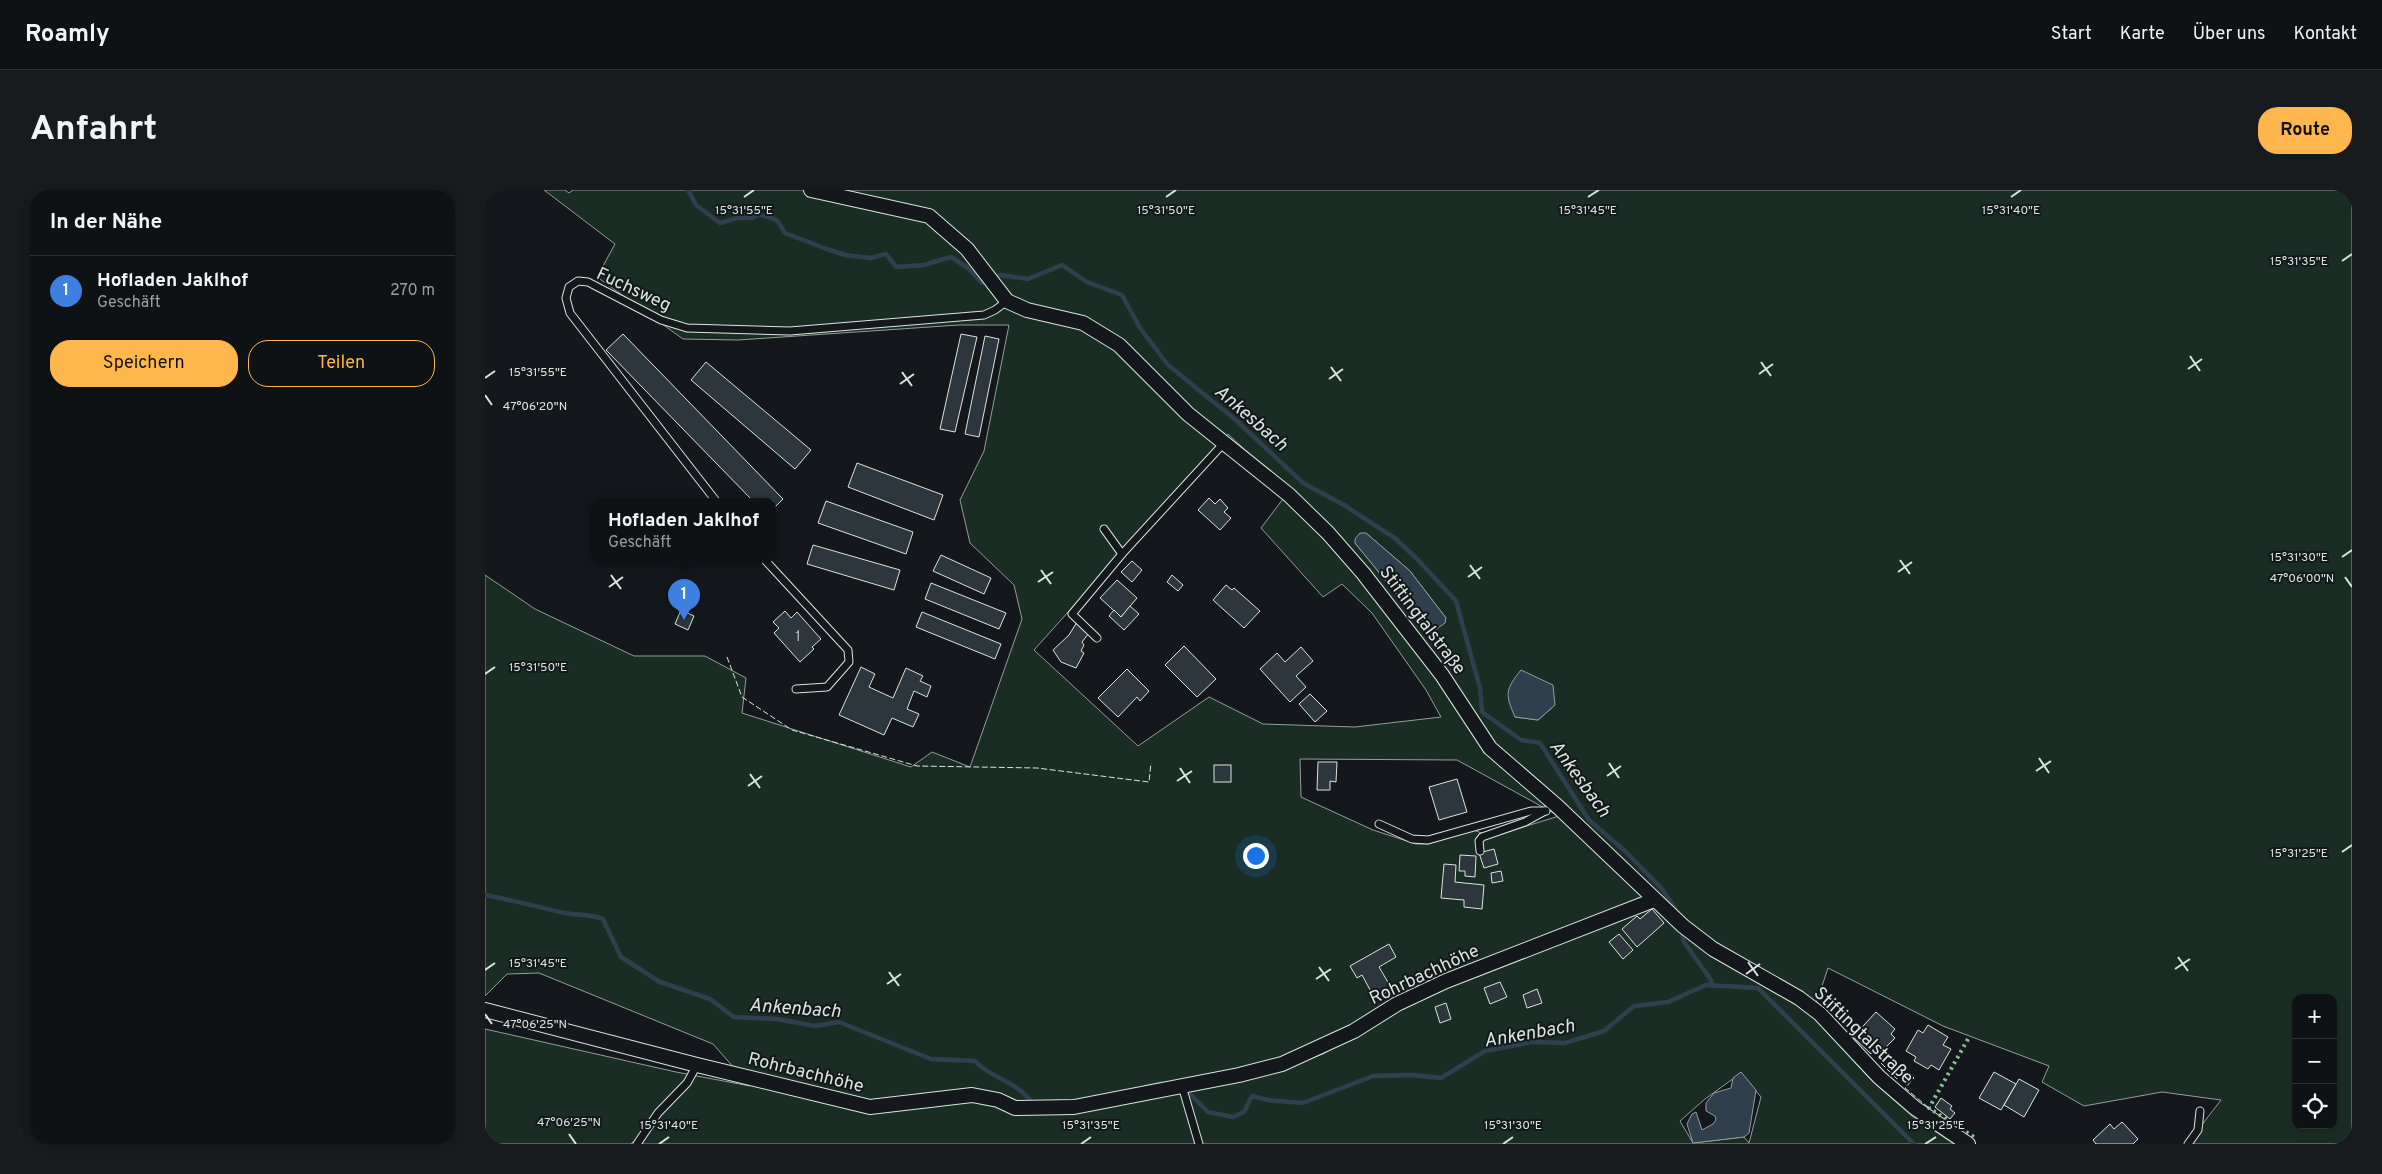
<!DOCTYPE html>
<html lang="de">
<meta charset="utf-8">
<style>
:root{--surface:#0f1215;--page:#181b1e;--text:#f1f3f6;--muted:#9b9ea0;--line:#2f3234;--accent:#ffb74d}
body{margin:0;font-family:Overpass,sans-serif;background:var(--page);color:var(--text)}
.controls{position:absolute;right:15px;bottom:15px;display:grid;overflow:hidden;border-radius:10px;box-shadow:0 2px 8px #0003}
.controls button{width:45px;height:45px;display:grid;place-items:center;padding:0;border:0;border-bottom:1px solid var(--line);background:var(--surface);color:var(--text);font:25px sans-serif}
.you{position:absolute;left:770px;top:665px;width:18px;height:18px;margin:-12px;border:4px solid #fff;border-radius:50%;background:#1a73e8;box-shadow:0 0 0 8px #1a73e833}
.badge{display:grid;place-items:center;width:32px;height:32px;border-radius:50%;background:var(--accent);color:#fff;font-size:16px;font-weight:700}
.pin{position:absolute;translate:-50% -41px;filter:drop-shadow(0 1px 2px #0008)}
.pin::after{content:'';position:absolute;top:26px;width:18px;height:15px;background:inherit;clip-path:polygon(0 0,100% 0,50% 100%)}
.popup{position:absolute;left:106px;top:308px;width:185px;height:65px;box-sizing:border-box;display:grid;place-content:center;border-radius:10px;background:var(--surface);filter:drop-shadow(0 1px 4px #0005);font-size:16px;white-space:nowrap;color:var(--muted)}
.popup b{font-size:19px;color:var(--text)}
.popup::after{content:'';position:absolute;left:50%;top:100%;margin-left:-10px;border:10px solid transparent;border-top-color:var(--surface)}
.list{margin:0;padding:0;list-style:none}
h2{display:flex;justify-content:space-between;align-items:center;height:65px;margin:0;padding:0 20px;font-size:21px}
h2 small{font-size:16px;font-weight:400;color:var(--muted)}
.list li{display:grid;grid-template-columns:32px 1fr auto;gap:15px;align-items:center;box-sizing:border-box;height:70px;padding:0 20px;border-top:1px solid var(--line)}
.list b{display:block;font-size:19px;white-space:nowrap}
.list p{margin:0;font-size:16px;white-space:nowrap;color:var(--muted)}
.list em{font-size:16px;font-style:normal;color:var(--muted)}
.actions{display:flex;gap:10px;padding:15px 20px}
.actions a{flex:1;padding:11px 0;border:1px solid var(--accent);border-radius:20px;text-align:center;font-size:18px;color:var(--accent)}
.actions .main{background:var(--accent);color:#111}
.icon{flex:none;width:28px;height:28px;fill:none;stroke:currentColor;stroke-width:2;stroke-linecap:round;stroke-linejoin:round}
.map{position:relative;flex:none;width:1867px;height:954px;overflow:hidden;border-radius:20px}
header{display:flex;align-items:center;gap:30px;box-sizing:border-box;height:70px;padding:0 25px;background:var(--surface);border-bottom:1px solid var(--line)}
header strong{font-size:24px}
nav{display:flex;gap:28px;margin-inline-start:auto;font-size:18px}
.intro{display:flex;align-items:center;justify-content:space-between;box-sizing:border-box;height:120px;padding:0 30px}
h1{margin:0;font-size:35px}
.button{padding:12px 22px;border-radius:20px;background:var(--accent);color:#111;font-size:18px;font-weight:700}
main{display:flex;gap:30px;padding:0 30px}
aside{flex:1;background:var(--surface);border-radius:20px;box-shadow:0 2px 8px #0003}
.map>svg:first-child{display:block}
.green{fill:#1a2d24;stroke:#939e99;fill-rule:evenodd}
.water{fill:#2f3f4d;stroke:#939e99}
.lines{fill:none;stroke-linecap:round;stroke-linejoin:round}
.stream{stroke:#2f3f4d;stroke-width:4.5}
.building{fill:#2c363c;stroke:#d8e6dc}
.service-casing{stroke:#d8e6dc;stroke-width:9}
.minor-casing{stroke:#d8e6dc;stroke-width:16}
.service{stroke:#14181c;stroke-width:7}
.minor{stroke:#14181c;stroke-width:14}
.hedge{stroke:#8ac095;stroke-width:4;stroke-dasharray:2.5 4;stroke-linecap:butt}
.fence{stroke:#d8e6dc;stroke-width:1;stroke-dasharray:6 2.5;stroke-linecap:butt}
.ticks{fill:none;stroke:#d8e6dc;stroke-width:2}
.labels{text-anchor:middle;stroke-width:4;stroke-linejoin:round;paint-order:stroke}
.number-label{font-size:15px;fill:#adbab4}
.street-label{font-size:18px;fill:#d8e6dc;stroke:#14181c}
.water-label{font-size:19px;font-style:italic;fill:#d8e6dc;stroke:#14181c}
.ticks-label{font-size:12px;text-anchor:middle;fill:#d8e6dc;stroke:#14181c;stroke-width:4;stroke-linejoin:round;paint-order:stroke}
</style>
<header>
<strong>Roamly</strong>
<nav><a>Start</a><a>Karte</a><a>Über uns</a><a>Kontakt</a></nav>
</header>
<div class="intro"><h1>Anfahrt</h1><a class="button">Route</a></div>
<main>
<aside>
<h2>In der Nähe<small></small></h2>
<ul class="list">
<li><span class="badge" style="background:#3f7fe0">1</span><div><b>Hofladen Jaklhof</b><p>Geschäft</p></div><em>270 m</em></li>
</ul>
<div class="actions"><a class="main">Speichern</a><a>Teilen</a></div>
</aside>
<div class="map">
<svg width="1867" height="954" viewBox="0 0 1867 954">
<rect width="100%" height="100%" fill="#14181c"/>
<!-- green -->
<path class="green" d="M 59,0 L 80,0 L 84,3 L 88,0 L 1867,0 L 1867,954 L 1702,954 L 1736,910 L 1677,902 L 1599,916 L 1557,892 L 1564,876 L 1458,836 L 1343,778 L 1327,826 L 1388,892 L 1427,926 L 1469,954 L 156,954 L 149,951 L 146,954 L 0,954 L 0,839 L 191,882 L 265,896 L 228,854 L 54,783 L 22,784 L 0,806 L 0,385 L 50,419 L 149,466 L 220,466 L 261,488 L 257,523 L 426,577 L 447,562 L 485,577 L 537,429 L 529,395 L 485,353 L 475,310 L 499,261 L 524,135 L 474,135 L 253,150 L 198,149 L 112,87 L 130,54 ZM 743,244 L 804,301 L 776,338 L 838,407 L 857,394 L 887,423 L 941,500 L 956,527 L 870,537 L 778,534 L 724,507 L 653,556 L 549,460 ZM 881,343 L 925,381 L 961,428 L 941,440 L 870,353 ZM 1070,515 L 1053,530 L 1030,527 ZM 815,569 L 972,570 L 1074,626 L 1006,647 L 989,640 L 943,654 L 931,654 L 888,640 L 816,607 ZM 1811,808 L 1848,808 L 1848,935 L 1811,935 ZM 910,822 L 838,864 L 776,886 C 817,856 861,836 910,822 ZM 1256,883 L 1276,907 L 1264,953 L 1259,947 L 1208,953 L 1195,931 L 1220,909 Z"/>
<!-- water -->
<g class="water">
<path d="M 875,343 L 881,343 L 925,381 L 961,428 L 960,433 L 946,443 L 941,440 L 870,353 L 870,349 Z"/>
<path d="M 1036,480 L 1068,495 L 1070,515 L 1053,530 L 1030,527 C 1020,504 1020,500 1036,480 Z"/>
<path d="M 1256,882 L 1271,900 L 1264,943 L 1259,947 L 1208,953 L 1202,934 L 1207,924 L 1211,922 L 1217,940 L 1228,934 L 1231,930 L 1230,926 L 1221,921 L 1221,913 L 1229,903 L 1246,898 L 1248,888 Z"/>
</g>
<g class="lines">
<!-- stream -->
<g class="stream">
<path d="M 203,0 L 211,15 L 235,33 L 252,28 L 268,28 L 273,24 L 292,30 L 300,43 L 339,58 L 360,65 L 386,68 L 401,64 L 411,77 L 439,75 L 466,67 L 483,78 L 497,93 L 515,85 L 543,89 L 577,75 L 602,92 L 637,105 L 655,138 L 683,175 L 752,231 L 818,293 L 859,315 L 911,349 L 933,370 L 971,411 L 995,498 L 997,522 L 1036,550 L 1055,553 L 1104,630 L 1141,662 L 1177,699 L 1191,720"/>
<path d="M 0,705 C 27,710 53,717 80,723 C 94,726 104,723 118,729 L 136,767 L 175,792 L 225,809 L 249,827 L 292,829 L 330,836 L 354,832 L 446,869 L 490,871 C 509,891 530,889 548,914"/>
<path d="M 1197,745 L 1199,752 L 1226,790 L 1227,796"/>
<path d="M 660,897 L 676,893"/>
<path d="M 706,905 L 723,922 L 748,927 L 759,922 L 767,906 L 783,910 L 818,913 L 888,886 L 927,885 L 956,888 L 1000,861 L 1047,852 L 1080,853 L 1119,841 L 1149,816 L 1183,812 L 1221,795 L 1273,798 L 1429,954"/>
</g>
</g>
<!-- building -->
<g class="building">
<path d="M 138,144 L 298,309 L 288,319 L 288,311 L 268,311 L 121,160 Z"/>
<path d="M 476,144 L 492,147 L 470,242 L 455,239 Z"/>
<path d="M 500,146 L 514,149 L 494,247 L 480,244 Z"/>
<path d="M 221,172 L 326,260 L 310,279 L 206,190 Z"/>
<path d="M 372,273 L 458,305 L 449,330 L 363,297 Z"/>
<path d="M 724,308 L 730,314 L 735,309 L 743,318 L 739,322 L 746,328 L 735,340 L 713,320 Z"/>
<path d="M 341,311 L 428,342 L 421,364 L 333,333 Z"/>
<path d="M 328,355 L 415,380 L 409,400 L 322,374 Z"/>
<path d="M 456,365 L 506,388 L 499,404 L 448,381 Z"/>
<path d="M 647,371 L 657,380 L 647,392 L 636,382 Z"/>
<path d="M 687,385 L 698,395 L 693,401 L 682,392 Z"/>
<path d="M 632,390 L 652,408 L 636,427 L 615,408 Z"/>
<path d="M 446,393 L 521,423 L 514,439 L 440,409 Z"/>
<path d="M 741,395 L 747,400 L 749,398 L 775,421 L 759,438 L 728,410 Z"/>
<path d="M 645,416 L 654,424 L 639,440 L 624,426 L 629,420 L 636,427 Z"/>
<path d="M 196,420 L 209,426 L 203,440 L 190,434 Z"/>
<path d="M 300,421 L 306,428 L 312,422 L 336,449 L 327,457 L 329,459 L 315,472 L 289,443 L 294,438 L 288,432 Z"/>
<path d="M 437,422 L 516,454 L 510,469 L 431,437 Z"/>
<path d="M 592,432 L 604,443 L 597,452 L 599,455 L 596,461 L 599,463 L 591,478 L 576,472 L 568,460 L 584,445 Z"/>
<path d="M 699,456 L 731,489 L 712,507 L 680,475 Z"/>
<path d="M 816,457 L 828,471 L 811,486 L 821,497 L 805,512 L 775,479 L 792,463 L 800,472 Z"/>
<path d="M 376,477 L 390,484 L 384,497 L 408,508 L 421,478 L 438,486 L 435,491 L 446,496 L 442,507 L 429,501 L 422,519 L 434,524 L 428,537 L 407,528 L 399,545 L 354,525 Z"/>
<path d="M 642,479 L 664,501 L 655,511 L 652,507 L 633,527 L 613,508 Z"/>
<path d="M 825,504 L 842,521 L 830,532 L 814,514 Z"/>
<path d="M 833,572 L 852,572 L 851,592 L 845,591 L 845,600 L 832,600 Z"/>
<rect x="729" y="575" width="17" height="17"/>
<path d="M 972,589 L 982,622 L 954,630 L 944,597 Z"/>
<path d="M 1009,659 L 1013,674 L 999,678 L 994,663 Z"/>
<path d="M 975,665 L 991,666 L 990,687 L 980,686 L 980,681 L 974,681 Z"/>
<path d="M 959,674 L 971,675 L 970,692 L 999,695 L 997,719 L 979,717 L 979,710 L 956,708 Z"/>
<path d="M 1016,681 L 1018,691 L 1007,693 L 1006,683 Z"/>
<path d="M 1167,719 L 1179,733 L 1152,757 L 1137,739 L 1152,726 L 1155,729 Z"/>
<path d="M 1134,744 L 1148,760 L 1138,769 L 1124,752 Z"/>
<path d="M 904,754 L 911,767 L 894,777 L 907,799 L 890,809 L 877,785 L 872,788 L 865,776 Z"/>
<path d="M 1015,792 L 1022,807 L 1005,814 L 999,798 Z"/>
<path d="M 1052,799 L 1057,813 L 1042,818 L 1038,805 Z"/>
<path d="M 961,813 L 966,829 L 955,833 L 950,817 Z"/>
<path d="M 1391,822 L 1410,839 L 1406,844 L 1410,848 L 1396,862 L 1391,858 L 1386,864 L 1368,847 Z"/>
<path d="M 1443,835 L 1463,847 L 1458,855 L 1466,859 L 1454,880 L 1446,875 L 1443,879 L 1429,871 L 1431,867 L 1421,861 L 1433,840 L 1438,843 Z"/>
<path d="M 1509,882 L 1531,894 L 1516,920 L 1494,908 Z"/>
<path d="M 1534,889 L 1554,900 L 1539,927 L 1519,915 Z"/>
<path d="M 1456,908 L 1467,916 L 1465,919 L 1470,923 L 1465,929 L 1450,917 Z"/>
<path d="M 1637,932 L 1653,949 L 1648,954 L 1611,954 L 1608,950 L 1625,934 L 1629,939 Z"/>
</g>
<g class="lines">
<!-- service casing -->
<g class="service-casing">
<g id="service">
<path d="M 231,311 L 85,123 L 81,108 L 84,97 L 93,91 L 103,92 L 176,130 L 202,138 L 305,141 L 499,125 L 510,120 L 522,111"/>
<path d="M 619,339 L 637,364 L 738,254"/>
<path d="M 279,369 L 363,460 L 364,472 L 342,497 L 311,499"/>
<path d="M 612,448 L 587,424 L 637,364"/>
<path d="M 894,634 L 927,649 L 943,650 L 1046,621 L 1061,621"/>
<path d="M 995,661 L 994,651 L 997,647 L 1040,632 L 1060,621"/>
<path d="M 697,896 L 714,954"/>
<path d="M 152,954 L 173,923 L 202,893 L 212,875"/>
<path d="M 1703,954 L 1713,940 L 1715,921"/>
</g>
</g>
<!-- minor casing -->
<g class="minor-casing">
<g id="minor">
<path d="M 326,0 L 444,26 L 482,59 L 522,111 L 542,120 L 598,133 L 634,155 L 703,224 L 804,305 L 843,343 L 878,383 L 957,485 L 1005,558 L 1072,616 L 1198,736 L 1228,759 L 1314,808 L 1335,824 L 1394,887 L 1430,918 L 1483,954"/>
<path d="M 0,820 L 212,875 L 385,917 L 487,905 L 513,910 L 530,918 L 589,917 L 754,885 L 797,874 L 869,841 L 912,814 L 961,791 L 1169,710"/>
</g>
</g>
<!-- service -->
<use href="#service" class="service"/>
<!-- minor -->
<use href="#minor" class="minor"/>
<!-- hedge -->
<path class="hedge" d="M 1483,849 L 1444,918 L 1489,947"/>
<!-- fence -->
<g class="fence">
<path d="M 242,467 L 257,507 L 307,540 L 432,576 L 552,578 L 664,592 L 666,573"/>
<path d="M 1396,873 L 1412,889 L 1419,880 L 1429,888 L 1420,898 L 1444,918"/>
</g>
</g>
<!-- ticks -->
<path class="ticks" d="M 259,7 L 269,0M 681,7 L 691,0M 1103,7 L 1114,0M 1526,7 L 1536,0M 1857,71 L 1867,64M 1705,166 L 1715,181M 1276,172 L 1286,186M 846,177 L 856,191M 1703,179 L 1717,169M 417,182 L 427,196M 1274,184 L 1288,174M 0,188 L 10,181M 844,189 L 858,179M 415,194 L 429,184M 0,205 L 7,215M 1857,367 L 1867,360M 1415,370 L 1425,384M 985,375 L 995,389M 556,380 L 566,394M 1413,382 L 1427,372M 126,385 L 136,399M 983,387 L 997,377M 1860,387 L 1867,397M 553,392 L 568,382M 124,397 L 138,387M 0,484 L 10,477M 1554,568 L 1564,583M 1124,573 L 1134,588M 695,578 L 705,593M 1551,581 L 1566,571M 265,584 L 275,598M 1122,586 L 1136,576M 692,591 L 707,581M 263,596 L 277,586M 1857,662 L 1867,655M 1693,767 L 1703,781M 1263,772 L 1273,786M 834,777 L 844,791M 1690,779 L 1705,769M 0,780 L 10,773M 404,782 L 414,796M 1261,784 L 1275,774M 831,789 L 846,779M 402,794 L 416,784M 0,824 L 7,834M 84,944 L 91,954M 174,954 L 184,947M 596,954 L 606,947M 1018,954 L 1028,947M 1440,954 L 1451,947"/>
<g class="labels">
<!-- number labels -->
<g class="number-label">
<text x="313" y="451">1</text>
</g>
<!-- street labels -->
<g class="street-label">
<text transform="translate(149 99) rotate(25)" y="6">Fuchsweg</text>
<text transform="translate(938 430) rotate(53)" y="6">Stiftingtalstraße</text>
<text transform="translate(939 784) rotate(-25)" y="6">Rohrbachhöhe</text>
<text transform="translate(1379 845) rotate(44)" y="6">Stiftingtalstraße</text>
<text transform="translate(321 882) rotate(14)" y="6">Rohrbachhöhe</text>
</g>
<!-- water labels -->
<g class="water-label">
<text transform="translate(767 227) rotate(41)" y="7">Ankesbach</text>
<text transform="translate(1096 588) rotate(54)" y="7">Ankesbach</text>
<text transform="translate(310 817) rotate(4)" y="7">Ankenbach</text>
<text transform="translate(1044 842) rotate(-10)" y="7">Ankenbach</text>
</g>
</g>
<g class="ticks-label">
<text x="259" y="24">15°31'55"E</text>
<text x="1526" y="24">15°31'40"E</text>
<text x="681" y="24">15°31'50"E</text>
<text x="1103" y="24">15°31'45"E</text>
<text x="1814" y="75">15°31'35"E</text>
<text x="53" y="186">15°31'55"E</text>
<text x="50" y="220">47°06'20"N</text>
<text x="1814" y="371">15°31'30"E</text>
<text x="1817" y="392">47°06'00"N</text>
<text x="53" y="481">15°31'50"E</text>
<text x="1814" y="667">15°31'25"E</text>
<text x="53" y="777">15°31'45"E</text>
<text x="50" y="838">47°06'25"N</text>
<text x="84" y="936">47°06'25"N</text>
<text x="184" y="939">15°31'40"E</text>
<text x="606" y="939">15°31'35"E</text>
<text x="1028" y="939">15°31'30"E</text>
<text x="1451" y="939">15°31'25"E</text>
</g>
</svg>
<div class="controls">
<button>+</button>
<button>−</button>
<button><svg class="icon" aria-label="locate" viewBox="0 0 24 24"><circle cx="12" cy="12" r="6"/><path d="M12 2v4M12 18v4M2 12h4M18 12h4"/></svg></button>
</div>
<div class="you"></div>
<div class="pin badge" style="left:199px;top:430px;background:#3f7fe0">1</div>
<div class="popup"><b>Hofladen Jaklhof</b>Geschäft</div>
</div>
</main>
